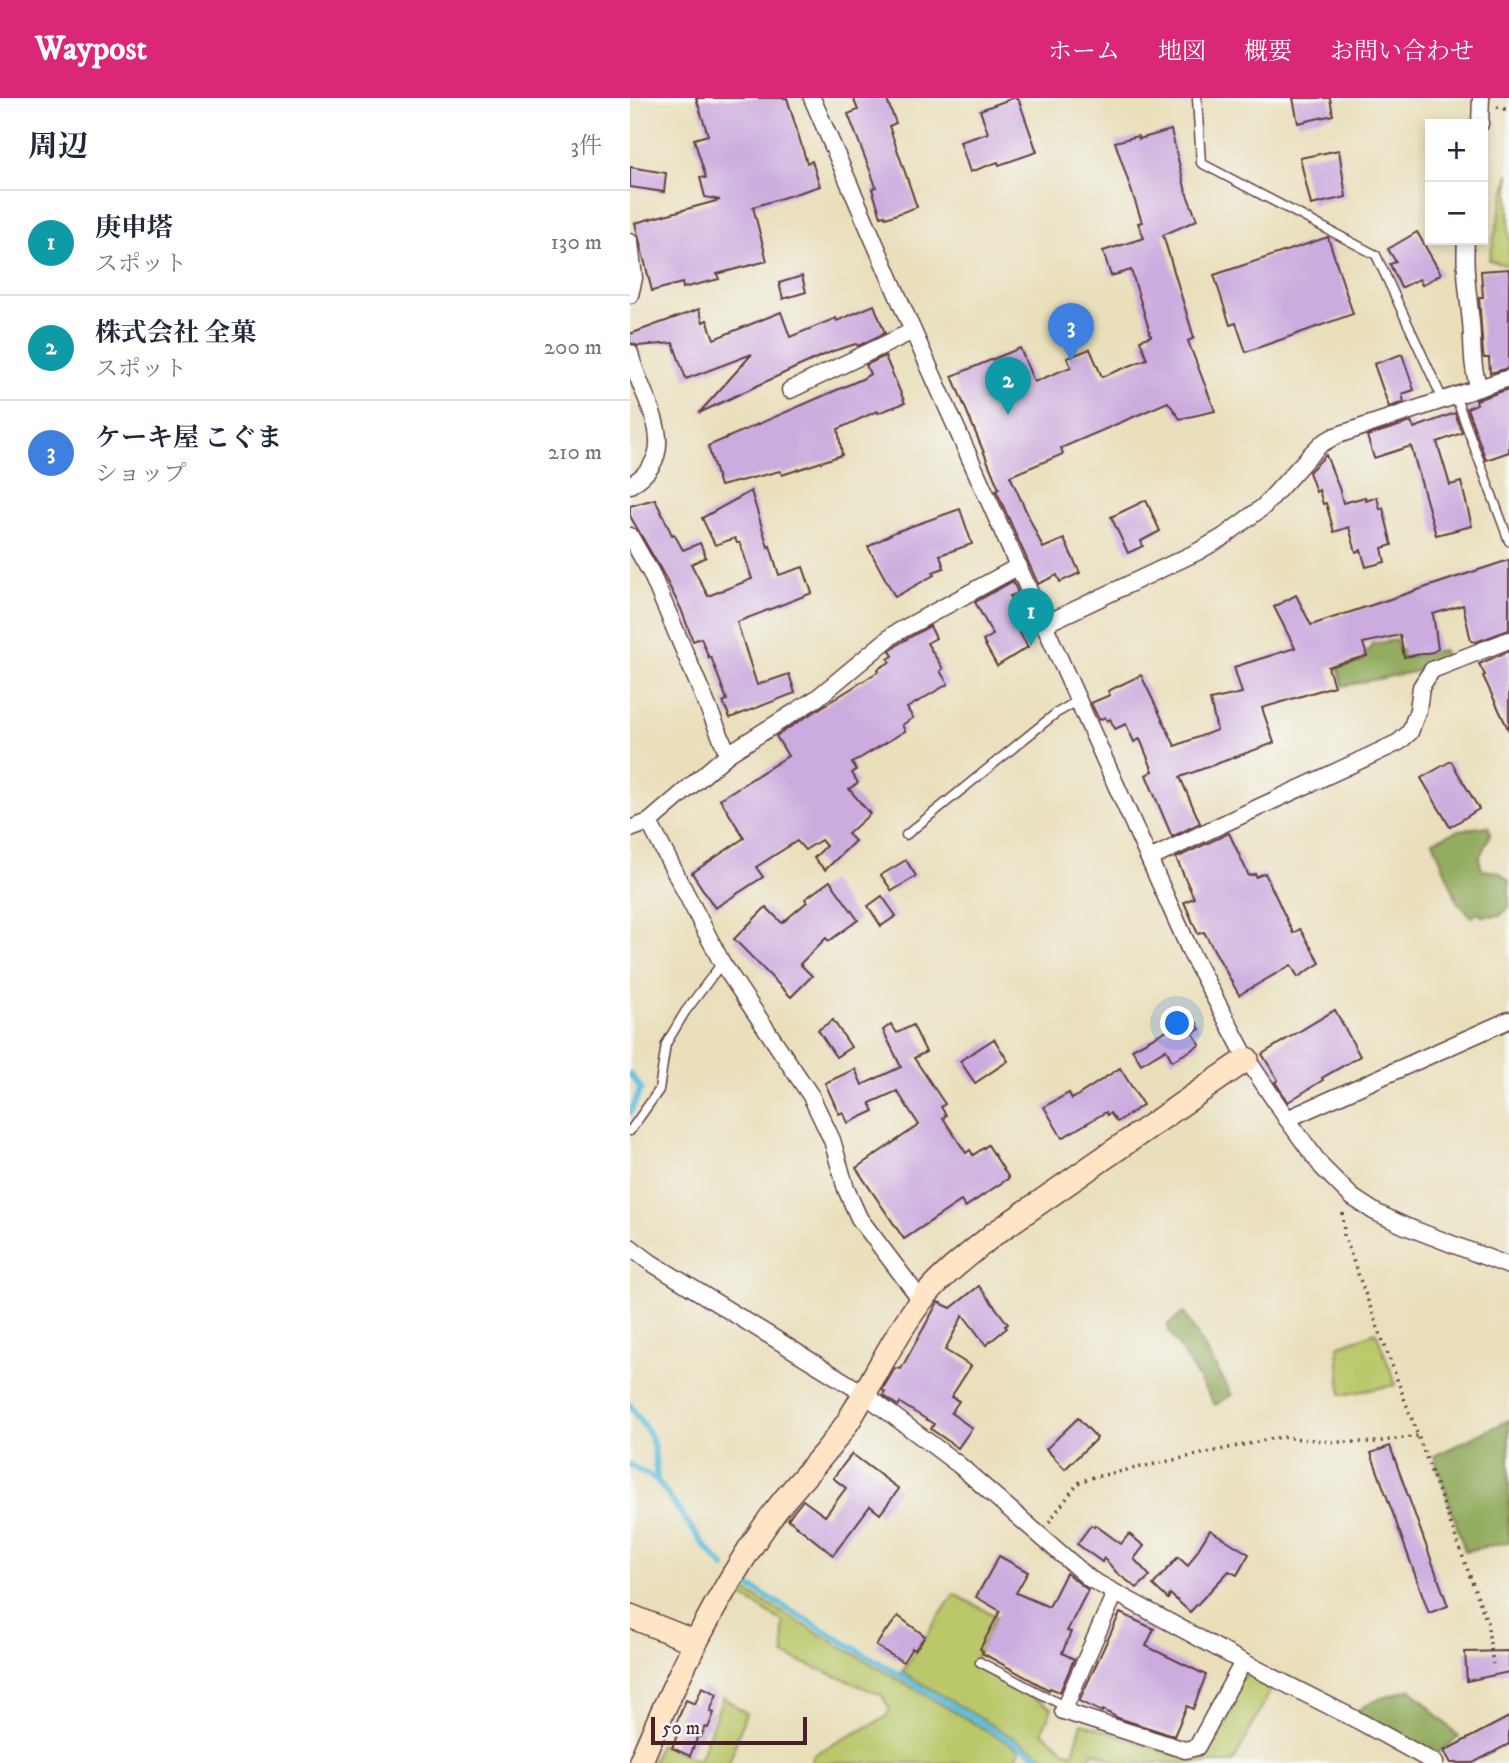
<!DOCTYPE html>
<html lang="ja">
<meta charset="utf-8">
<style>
:root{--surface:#fff;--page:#f6f6f7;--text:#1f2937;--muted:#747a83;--line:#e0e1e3;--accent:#db2777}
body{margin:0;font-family:"IM FELL DW Pica","Noto Serif JP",serif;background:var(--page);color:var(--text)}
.controls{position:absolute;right:21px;top:21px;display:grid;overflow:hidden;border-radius:0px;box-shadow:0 4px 10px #0003}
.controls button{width:63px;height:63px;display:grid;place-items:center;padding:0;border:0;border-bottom:2px solid var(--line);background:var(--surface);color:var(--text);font:35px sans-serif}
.scale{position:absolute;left:21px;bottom:18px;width:156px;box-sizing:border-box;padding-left:7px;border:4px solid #4a1f2b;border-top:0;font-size:19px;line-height:24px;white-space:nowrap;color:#4a1f2b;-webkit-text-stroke:5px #f6f6f2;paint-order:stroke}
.you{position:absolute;left:548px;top:926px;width:24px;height:24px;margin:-18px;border:5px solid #fff;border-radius:50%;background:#1a73e8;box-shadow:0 0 0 10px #1a73e833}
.badge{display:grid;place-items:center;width:46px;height:46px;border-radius:50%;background:var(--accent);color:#fff;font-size:23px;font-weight:700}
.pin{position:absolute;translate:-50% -58px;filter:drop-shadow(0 2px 4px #0008)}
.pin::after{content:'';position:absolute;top:37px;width:24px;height:21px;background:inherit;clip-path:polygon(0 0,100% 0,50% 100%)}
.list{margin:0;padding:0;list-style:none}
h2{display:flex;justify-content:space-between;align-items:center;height:91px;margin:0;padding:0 28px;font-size:30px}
h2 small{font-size:23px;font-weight:400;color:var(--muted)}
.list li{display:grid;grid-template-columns:46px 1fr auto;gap:21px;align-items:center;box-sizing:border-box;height:105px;padding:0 28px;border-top:2px solid var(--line)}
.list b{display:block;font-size:26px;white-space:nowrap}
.list p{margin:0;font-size:23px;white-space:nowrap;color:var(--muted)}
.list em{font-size:23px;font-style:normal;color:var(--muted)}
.map{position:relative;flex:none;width:879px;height:1665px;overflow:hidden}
header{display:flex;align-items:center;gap:42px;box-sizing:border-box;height:98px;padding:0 35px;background:var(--accent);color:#fff}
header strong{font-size:33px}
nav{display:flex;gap:38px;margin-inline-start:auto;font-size:24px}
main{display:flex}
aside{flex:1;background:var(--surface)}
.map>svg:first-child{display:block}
.green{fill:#bac86a;stroke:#82744a;stroke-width:2}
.forest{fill:#93ac5e;stroke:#6e6644;stroke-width:2}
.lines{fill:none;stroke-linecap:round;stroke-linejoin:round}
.stream{stroke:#5ebfdc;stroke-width:6}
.building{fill:#ccabde}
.lane-casing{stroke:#623c41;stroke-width:11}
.street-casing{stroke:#623c41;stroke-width:19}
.secondary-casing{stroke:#623c41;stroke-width:26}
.path{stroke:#623c41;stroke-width:3.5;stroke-dasharray:2 5;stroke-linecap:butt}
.lane{stroke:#fff;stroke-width:8}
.street{stroke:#fff;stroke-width:16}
.secondary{stroke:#fde5c5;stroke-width:23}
</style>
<header>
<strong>Waypost</strong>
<nav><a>ホーム</a><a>地図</a><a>概要</a><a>お問い合わせ</a></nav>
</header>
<main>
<aside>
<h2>周辺<small>3件</small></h2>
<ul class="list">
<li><span class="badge" style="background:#0f9aa8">1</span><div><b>庚申塔</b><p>スポット</p></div><em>130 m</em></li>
<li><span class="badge" style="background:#0f9aa8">2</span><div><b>株式会社 全菓</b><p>スポット</p></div><em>200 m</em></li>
<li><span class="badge" style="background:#3f7fe0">3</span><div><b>ケーキ屋 こぐま</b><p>ショップ</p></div><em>210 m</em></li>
</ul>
</aside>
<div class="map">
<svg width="879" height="1665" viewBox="0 0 879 1665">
<rect width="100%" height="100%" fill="#f6f6f2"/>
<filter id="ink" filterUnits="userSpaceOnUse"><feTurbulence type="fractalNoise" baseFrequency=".0143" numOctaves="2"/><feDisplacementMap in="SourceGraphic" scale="14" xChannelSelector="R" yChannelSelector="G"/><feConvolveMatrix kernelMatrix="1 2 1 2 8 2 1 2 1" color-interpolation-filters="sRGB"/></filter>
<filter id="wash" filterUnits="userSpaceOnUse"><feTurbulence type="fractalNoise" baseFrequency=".00686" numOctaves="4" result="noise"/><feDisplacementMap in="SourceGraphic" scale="28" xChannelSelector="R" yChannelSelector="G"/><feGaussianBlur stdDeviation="1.57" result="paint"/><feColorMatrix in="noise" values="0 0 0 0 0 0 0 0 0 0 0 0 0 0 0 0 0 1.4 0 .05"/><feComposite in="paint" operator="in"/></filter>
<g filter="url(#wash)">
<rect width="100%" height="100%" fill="#e9dfbb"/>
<!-- green -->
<g class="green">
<path d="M 879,75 L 879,168 L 859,162 Z"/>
<path d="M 746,1234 L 766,1287 L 711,1297 L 708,1248 Z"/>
<path d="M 112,1491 L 390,1652 L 383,1665 L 181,1665 L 184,1656 L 255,1620 L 260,1612 L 252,1597 L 154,1557 L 153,1524 L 108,1496 Z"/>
<path d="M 324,1496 L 366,1518 L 343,1567 L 422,1610 L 412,1634 L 436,1653 L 443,1655 L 452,1625 L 550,1659 L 563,1658 L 570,1654 L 608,1581 L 621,1574 L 644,1586 L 603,1665 L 488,1665 L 464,1653 L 453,1665 L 426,1665 L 272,1574 Z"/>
<path d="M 93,1599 L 116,1615 L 99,1665 L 22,1665 L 29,1646 L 69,1662 Z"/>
</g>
<!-- forest -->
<g class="forest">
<path d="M 766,542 L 770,552 L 784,558 L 813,552 L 815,557 L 787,573 L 713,588 L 708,569 L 732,563 L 742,546 Z"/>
<path d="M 859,728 L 860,737 L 849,760 L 852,772 L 869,774 L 879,783 L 879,809 L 871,817 L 851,818 L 848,814 L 842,819 L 828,805 L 803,743 L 829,732 Z"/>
<path d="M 554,1215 L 602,1297 L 585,1307 L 539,1233 L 538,1226 Z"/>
<path d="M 879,1322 L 879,1444 L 835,1453 L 804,1358 Z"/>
<path d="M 781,1591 L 829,1639 L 803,1659 L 726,1614 L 743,1603 Z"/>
</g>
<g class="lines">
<!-- stream -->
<g class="stream">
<path d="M 0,976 L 11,990 L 0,1015"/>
<path d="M 0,1307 L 20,1337 L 24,1350 L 27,1382"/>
<path d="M 0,1367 L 27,1382 L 73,1446 L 94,1469"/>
<path d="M 117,1487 L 419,1665"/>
</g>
</g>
<g id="blocks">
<!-- building -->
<g class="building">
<path d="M 66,0 L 157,0 L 177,65 L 182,63 L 190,88 L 123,109 L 137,163 L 87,176 L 89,181 L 53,190 L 52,185 L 22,193 L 5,125 L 90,102 L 75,99 L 70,79 L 76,80 L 64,41 L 78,37 Z"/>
<path d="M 223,0 L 256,0 L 266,25 L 259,28 L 287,109 L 256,120 L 255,117 L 251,118 L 242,91 L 246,89 L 241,75 L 218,16 L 228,12 Z"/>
<path d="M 383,0 L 388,0 L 407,54 L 369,67 L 368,64 L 340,74 L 330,44 L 358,35 L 350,12 Z"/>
<path d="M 663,0 L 700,0 L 703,17 L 668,25 Z"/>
<path d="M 541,32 L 556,94 L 567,122 L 533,137 L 564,240 L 558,243 L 585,313 L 550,321 L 538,304 L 431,350 L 433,356 L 380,378 L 413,450 L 434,441 L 450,475 L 430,484 L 427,477 L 408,486 L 366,392 L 369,391 L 322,278 L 390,250 L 404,284 L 441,269 L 437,260 L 460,251 L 472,279 L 517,261 L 510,242 L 521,238 L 501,172 L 481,178 L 473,153 L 514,140 L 508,125 L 512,124 L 485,44 L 508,38 L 509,41 Z"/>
<path d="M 709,52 L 716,99 L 681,107 L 670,60 Z"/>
<path d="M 0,69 L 36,75 L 34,94 L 0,89 Z"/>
<path d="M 787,134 L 811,176 L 792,187 L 789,181 L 771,190 L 760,166 L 766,164 L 758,151 Z"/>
<path d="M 698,139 L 723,216 L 616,254 L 606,225 L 600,227 L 584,177 Z"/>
<path d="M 879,171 L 879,270 L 860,275 L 859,260 L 854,260 L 853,256 L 849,199 L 853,199 L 851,173 Z"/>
<path d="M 172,178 L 176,194 L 153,201 L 149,185 Z"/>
<path d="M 244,207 L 255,235 L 228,248 L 226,246 L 203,253 L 165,270 L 69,315 L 122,256 L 56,281 L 43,245 L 8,248 L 0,245 L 0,236 L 69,211 L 73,224 L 77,222 L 84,241 L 151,214 L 160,239 L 206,220 L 207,223 Z"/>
<path d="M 772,256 L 784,292 L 772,296 L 774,304 L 759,309 L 744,266 Z"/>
<path d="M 255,258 L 275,305 L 248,315 L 247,313 L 208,331 L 212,357 L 152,377 L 150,373 L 90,388 L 78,348 L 232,281 L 240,276 L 236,267 Z"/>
<path d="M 879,291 L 879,354 L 856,362 L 837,310 L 847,306 L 846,302 Z"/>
<path d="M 825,315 L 832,335 L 807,344 L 820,387 L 831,384 L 842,428 L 806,437 L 781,348 L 744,360 L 737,338 L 781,324 L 784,330 Z"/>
<path d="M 696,357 L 709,390 L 713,405 L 735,399 L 736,403 L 747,399 L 750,411 L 753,410 L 762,447 L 752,450 L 755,464 L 736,469 L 731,452 L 726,454 L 719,429 L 704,434 L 696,405 L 693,406 L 689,392 L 686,394 L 679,374 Z"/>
<path d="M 121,393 L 138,449 L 140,448 L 149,477 L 173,469 L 182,495 L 107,524 L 127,587 L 159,576 L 165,595 L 100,620 L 93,604 L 97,602 L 81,559 L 79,560 L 71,540 L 63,543 L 51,511 L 30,470 L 0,418 L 0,408 L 25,401 L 42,437 L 44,436 L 53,452 L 70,445 L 76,459 L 61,466 L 78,498 L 122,481 L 110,445 L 107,445 L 105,440 L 85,447 L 72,420 Z"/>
<path d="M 516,402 L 530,433 L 511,443 L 513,448 L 498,455 L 481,419 Z"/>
<path d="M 330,411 L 342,446 L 310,457 L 314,470 L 303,474 L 304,477 L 265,499 L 238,449 L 265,434 Z"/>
<path d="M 879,462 L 879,532 L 846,544 L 841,543 L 833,507 L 803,516 L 808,551 L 803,554 L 774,559 L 770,537 L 733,545 L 737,558 L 698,569 L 704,588 L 632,610 L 644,645 L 550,679 L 570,725 L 542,739 L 516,677 L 523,673 L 510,641 L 504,644 L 496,626 L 485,631 L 480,621 L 477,623 L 475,619 L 469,622 L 461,605 L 480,597 L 478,593 L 511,577 L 545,648 L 587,632 L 580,602 L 612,595 L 604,569 L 665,550 L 644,509 L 666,497 L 681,527 Z"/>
<path d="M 383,483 L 388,495 L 380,498 L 382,502 L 379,504 L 387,521 L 383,523 L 398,549 L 367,568 L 353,543 L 363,537 L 345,504 Z"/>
<path d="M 300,528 L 306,540 L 297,545 L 313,571 L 310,573 L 318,586 L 277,610 L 283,620 L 272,627 L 275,633 L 222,665 L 226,672 L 222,675 L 228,685 L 219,691 L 240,716 L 218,736 L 225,743 L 195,772 L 184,760 L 196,748 L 191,742 L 175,752 L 167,743 L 126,769 L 133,779 L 85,810 L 62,775 L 114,740 L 90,701 L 158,658 L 146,638 L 249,573 L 248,571 L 260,564 L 258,561 L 263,558 L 260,553 L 270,545 Z"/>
<path d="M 879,553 L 879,633 L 853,578 L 855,577 L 849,566 Z"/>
<path d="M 821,663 L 849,711 L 820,729 L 791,680 Z"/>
<path d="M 599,735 L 619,778 L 625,776 L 626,779 L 635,775 L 663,835 L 670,831 L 690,865 L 668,879 L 661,867 L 609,897 L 574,834 L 568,836 L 554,804 L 564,800 L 546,760 Z"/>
<path d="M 276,762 L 286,778 L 262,793 L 251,777 Z"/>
<path d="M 200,783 L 228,822 L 199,843 L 196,840 L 170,866 L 182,878 L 161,899 L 104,841 L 136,809 L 152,825 L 177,804 L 175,801 Z"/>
<path d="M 252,798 L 266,818 L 251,828 L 238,808 Z"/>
<path d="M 705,912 L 730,958 L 692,980 L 693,982 L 658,1004 L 645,984 L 648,982 L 632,956 Z"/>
<path d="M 563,918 L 570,931 L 563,935 L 570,947 L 542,963 L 536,951 L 511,966 L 502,951 Z"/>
<path d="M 203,922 L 221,949 L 206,959 L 188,932 Z"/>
<path d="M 261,926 L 267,935 L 283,927 L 296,954 L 284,960 L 315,1006 L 311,1009 L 316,1017 L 313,1020 L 336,1055 L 340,1052 L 343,1057 L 358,1047 L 379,1080 L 335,1109 L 331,1103 L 274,1141 L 226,1070 L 289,1027 L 267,993 L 240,1005 L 244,1013 L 218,1025 L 213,1014 L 209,1016 L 195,985 L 225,971 L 232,987 L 271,969 L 253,932 Z"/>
<path d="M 364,941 L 378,963 L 345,985 L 330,963 Z"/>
<path d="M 490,970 L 513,1007 L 487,1024 L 480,1015 L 477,1017 L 476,1014 L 432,1040 L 414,1009 L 439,995 L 442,1001 Z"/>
<path d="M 349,1188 L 378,1226 L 375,1228 L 377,1230 L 356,1247 L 333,1217 L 315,1252 L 341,1268 L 321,1299 L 329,1303 L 321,1315 L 342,1330 L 328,1350 L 301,1331 L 304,1326 L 270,1305 L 268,1308 L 253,1297 L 255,1294 L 252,1292 L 265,1270 L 271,1271 L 308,1204 L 321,1210 Z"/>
<path d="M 448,1320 L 467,1340 L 435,1371 L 416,1351 Z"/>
<path d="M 760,1348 L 818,1508 L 799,1515 L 741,1355 Z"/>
<path d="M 222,1356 L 269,1391 L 250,1416 L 240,1408 L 203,1457 L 158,1421 L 173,1402 L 195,1418 L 216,1390 L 203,1380 Z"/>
<path d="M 461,1427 L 464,1429 L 465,1427 L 491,1446 L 499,1436 L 514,1448 L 504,1461 L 520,1478 L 507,1490 L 487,1475 L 474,1460 L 472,1464 L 447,1446 Z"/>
<path d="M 580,1432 L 619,1456 L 607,1477 L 599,1473 L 560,1514 L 540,1496 L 538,1501 L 523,1487 L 548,1459 L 558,1468 Z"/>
<path d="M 369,1458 L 398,1474 L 386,1495 L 419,1509 L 436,1475 L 458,1492 L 437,1533 L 441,1534 L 432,1555 L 444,1561 L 430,1594 L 420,1590 L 419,1592 L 352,1555 L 353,1553 L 350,1551 L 370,1513 L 346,1499 Z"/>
<path d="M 490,1515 L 524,1531 L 516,1548 L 576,1577 L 563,1611 L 557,1608 L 544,1638 L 488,1620 L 473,1612 L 472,1614 L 449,1603 Z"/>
<path d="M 268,1518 L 295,1538 L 285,1552 L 282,1550 L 273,1564 L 246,1548 L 256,1532 L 257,1533 Z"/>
<path d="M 879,1553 L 879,1574 L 837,1583 L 835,1554 Z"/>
<path d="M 72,1589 L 87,1596 L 80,1613 L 84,1615 L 78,1630 L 75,1629 L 71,1639 L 68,1638 L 60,1658 L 42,1650 L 50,1630 L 45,1628 L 56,1602 L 65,1606 Z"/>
<path d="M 879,1619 L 879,1646 L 843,1665 L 821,1665 L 814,1653 Z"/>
</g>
</g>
</g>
<g filter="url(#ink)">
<use href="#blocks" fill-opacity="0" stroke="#623c41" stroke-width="2"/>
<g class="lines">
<!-- lane casing -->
<g class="lane-casing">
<g id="lane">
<path d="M 567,0 L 571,65 L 746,157 L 813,302"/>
<path d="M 825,297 L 879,443"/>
<path d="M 276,737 L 425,616 L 449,602"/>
<path d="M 0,1033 L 29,992 L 36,946 L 55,914 L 92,865"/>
<path d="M 350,1564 L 434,1608"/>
</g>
</g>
<!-- street casing -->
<g class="street-casing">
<g id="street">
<path d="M 182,0 L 283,233 L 562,857 L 617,961 L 657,1021 L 692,1069 L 722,1099 L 745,1114 L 775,1128 L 879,1168"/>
<path d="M 850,26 L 851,0"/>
<path d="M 836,142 C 834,170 838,196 841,224 C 843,245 841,269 849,289"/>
<path d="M 0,144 L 4,180 L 0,197"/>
<path d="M 0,255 C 10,301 58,353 0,387"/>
<path d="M 160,292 L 283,233"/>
<path d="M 0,438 L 21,475 L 98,656"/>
<path d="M 415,526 L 567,454 L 593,439 L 633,409 L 679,358 L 691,346 L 705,338 L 879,280"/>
<path d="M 19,724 L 92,865 L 181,998 L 202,1042 L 216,1091 L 229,1120 L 291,1202"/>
<path d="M 0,731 L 19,724 L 98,656 L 187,600 L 264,536 L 389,468"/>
<path d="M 520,761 C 602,720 686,684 769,644 L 780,634 L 788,612 L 791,589 L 802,572 L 879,542"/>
<path d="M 657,1021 L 879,922"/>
<path d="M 0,1149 L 20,1164 L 233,1295 L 329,1367 L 460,1481 L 613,1564 L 729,1623 L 805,1665"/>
<path d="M 485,1495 L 433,1613 L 555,1652 L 567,1649 L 613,1564"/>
</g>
</g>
<!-- secondary casing -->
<g class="secondary-casing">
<g id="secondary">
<path d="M 0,1518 L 65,1544"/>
<path d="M 10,1665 C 46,1580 86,1497 139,1422 C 163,1387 196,1359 219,1322 C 243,1283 262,1241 290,1204 C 310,1178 339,1157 364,1136 L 617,961"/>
</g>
</g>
<!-- path -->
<g class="path">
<path d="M 867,9 L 879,12"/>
<path d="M 713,1115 L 714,1138 L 857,1524 L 863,1566"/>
<path d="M 419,1424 L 448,1385 L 460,1380 L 650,1339 L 704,1344 L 746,1344 L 788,1338"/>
</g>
<!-- lane -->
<use href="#lane" class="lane"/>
<!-- street -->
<use href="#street" class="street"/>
<!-- secondary -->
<use href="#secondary" class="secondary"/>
</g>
</g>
</svg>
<div class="controls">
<button>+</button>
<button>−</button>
</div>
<div class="scale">50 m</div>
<div class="you"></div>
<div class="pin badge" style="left:401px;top:548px;background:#0f9aa8">1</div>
<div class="pin badge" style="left:378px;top:317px;background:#0f9aa8">2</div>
<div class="pin badge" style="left:441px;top:263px;background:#3f7fe0">3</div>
</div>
</main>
